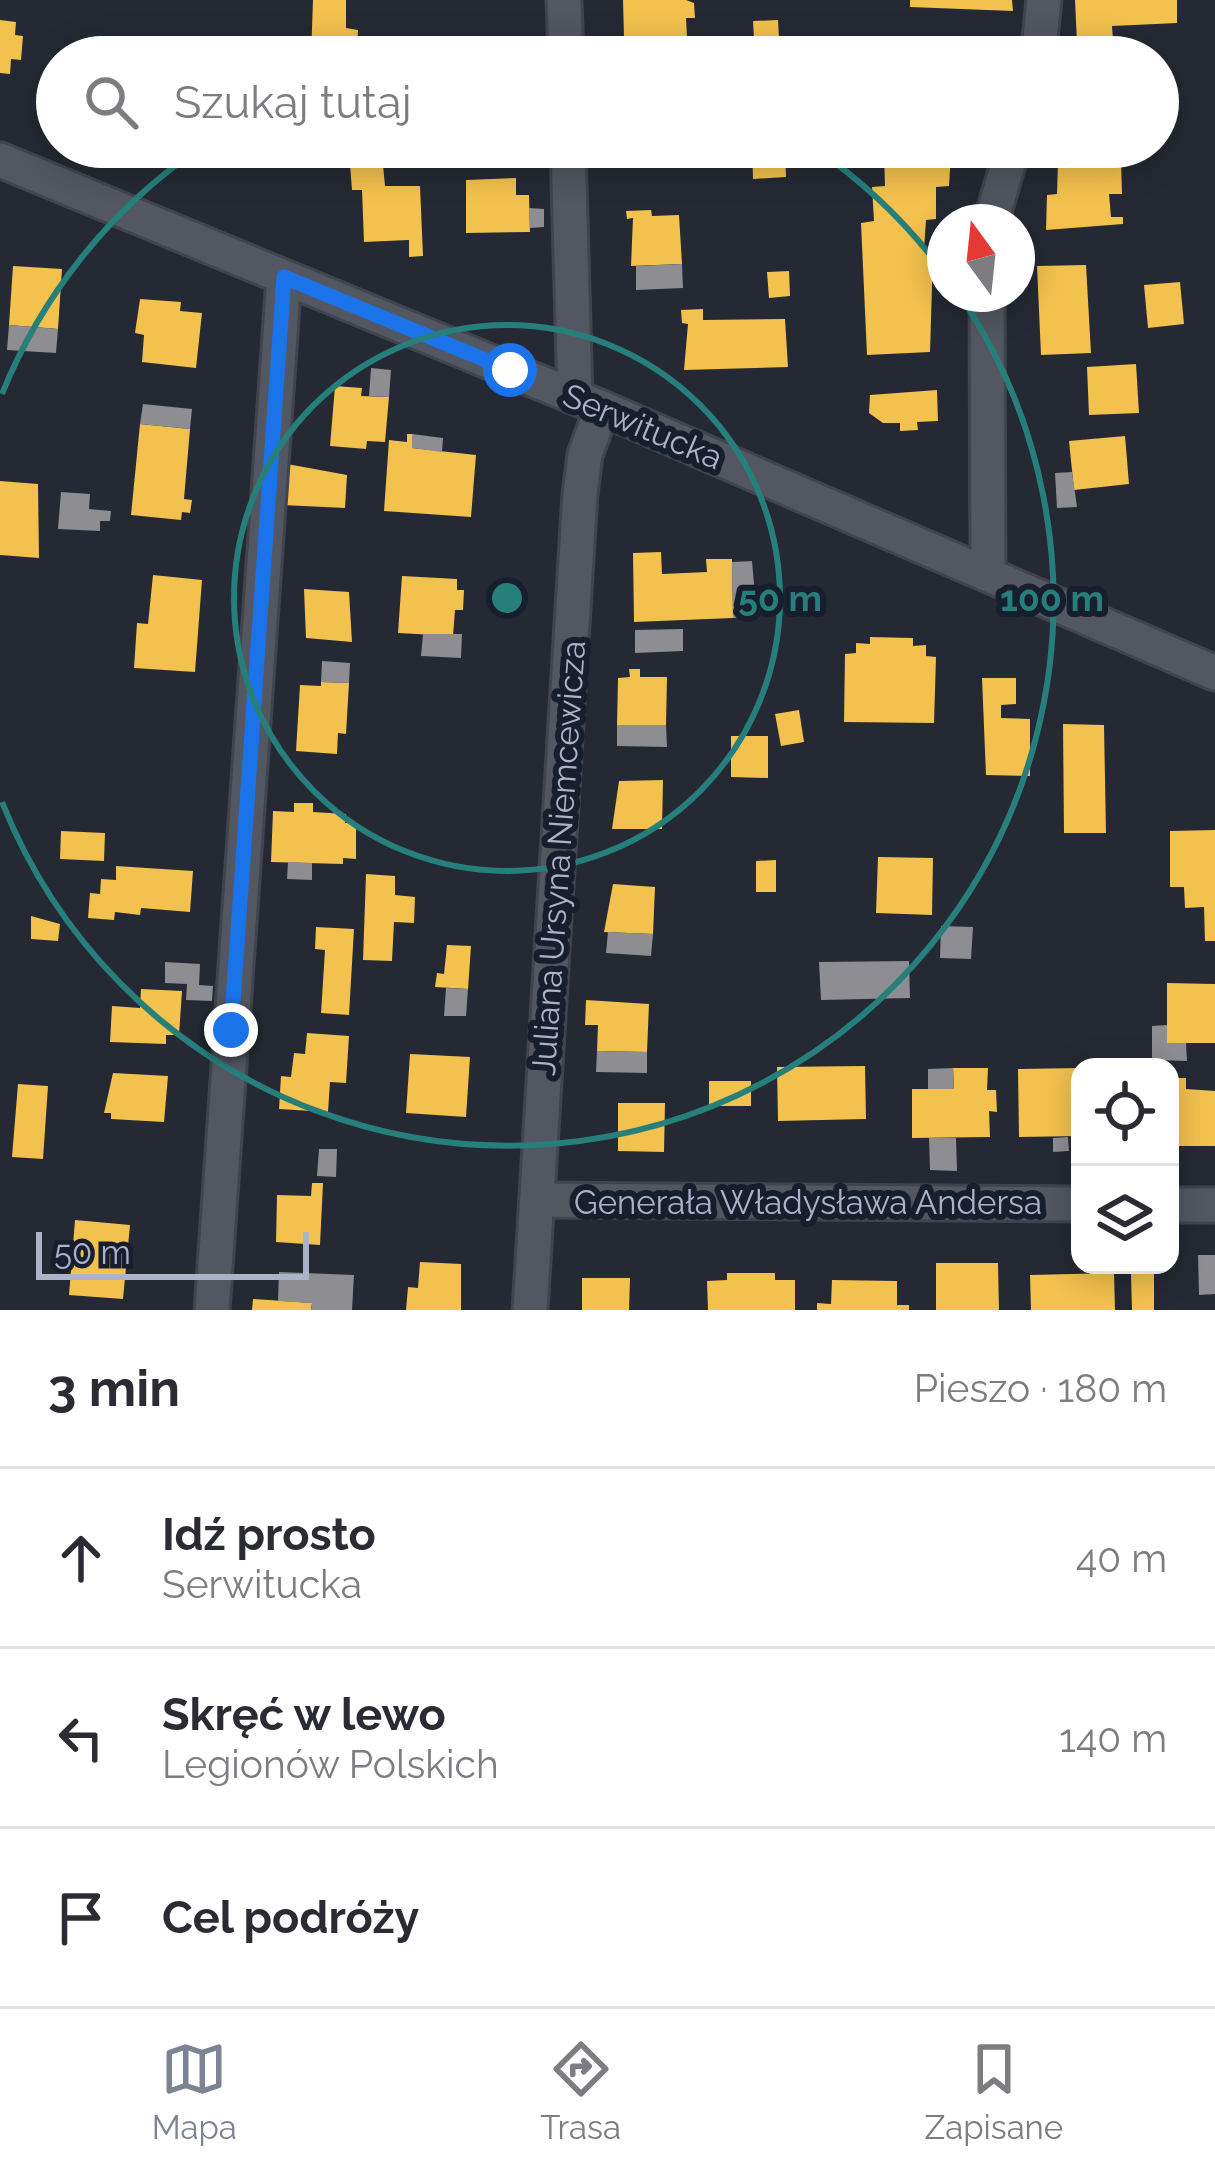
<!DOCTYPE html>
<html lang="pl">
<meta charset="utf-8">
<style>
:root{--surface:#fff;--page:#f2f2f3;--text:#2b2b33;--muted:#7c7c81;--line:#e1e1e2;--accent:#7c8393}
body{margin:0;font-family:Raleway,sans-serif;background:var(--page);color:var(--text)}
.controls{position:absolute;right:36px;bottom:36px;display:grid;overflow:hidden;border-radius:24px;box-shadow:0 6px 30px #0003}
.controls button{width:108px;height:108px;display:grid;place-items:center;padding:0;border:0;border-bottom:3px solid var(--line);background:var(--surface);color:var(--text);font:60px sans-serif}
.compass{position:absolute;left:927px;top:204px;width:108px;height:108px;border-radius:50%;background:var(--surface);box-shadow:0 6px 30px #0003;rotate:345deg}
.scale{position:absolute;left:36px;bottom:30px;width:273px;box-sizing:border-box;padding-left:12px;border:6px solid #abb3c6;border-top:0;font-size:33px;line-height:42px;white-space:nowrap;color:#abb3c6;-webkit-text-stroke:9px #171e2d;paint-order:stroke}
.stop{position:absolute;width:36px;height:36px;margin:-27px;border:9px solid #1a73e8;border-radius:50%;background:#fff}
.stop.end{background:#1a73e8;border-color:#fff;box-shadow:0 3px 12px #0008}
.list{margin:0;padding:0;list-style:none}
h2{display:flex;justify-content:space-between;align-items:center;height:156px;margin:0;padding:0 48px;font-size:51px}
h2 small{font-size:39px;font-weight:400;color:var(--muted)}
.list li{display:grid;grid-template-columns:78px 1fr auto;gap:36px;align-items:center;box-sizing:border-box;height:180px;padding:0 48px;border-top:3px solid var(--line)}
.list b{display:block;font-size:45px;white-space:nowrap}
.list p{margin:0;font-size:39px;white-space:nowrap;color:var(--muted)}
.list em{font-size:39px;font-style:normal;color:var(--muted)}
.icon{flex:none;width:66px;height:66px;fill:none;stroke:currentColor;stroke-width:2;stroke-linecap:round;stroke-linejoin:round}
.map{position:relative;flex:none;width:1215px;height:1310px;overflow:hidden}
.search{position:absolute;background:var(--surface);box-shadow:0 6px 30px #0003;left:36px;right:36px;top:36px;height:132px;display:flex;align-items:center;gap:30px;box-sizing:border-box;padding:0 42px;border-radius:66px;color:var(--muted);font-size:45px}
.sheet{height:696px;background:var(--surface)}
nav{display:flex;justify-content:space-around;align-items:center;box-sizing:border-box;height:168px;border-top:3px solid var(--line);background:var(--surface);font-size:33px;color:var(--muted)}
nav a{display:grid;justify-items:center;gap:6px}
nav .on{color:var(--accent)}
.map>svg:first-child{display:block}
.homes{fill:#f2c14e}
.industry{fill:#8d8d92}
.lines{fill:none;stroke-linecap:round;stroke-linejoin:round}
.minor-casing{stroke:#40444c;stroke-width:39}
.minor{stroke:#535761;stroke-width:33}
.route{stroke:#1a73e8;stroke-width:15}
.ring{fill:none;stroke:#267f7b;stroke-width:6}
.labels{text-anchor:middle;stroke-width:12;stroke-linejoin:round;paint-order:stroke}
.street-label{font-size:33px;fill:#abb3c6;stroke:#171e2d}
.centre{fill:#267f7b;stroke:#171e2d;stroke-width:6}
.ring-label{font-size:36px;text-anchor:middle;font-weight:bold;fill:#267f7b;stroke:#171e2d;stroke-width:12;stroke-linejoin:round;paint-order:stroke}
</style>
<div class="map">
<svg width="1215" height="1310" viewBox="0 0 1215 1310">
<rect width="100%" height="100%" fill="#242933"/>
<!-- homes -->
<g class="homes">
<path d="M 313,0 L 346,0 L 346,28 L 358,30 L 357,53 L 311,57 Z"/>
<path d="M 623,0 L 686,0 L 694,3 L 695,18 L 686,18 L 687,37 L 624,37 Z"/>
<path d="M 910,0 L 1012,0 L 1013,11 L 910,7 Z"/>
<path d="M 1075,0 L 1177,0 L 1177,23 L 1112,26 L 1113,41 L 1077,43 Z"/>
<path d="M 0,20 L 16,22 L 15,35 L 23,36 L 21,60 L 11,59 L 10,74 L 0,73 Z"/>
<path d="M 778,20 L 780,57 L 755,57 L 753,21 Z"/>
<path d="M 218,43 L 279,45 L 279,57 L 218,57 Z"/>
<path d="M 752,147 L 785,147 L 786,177 L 753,179 Z"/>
<path d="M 897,147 L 970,152 L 951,154 L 949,186 L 936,187 L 936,219 L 926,220 L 924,250 L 933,254 L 930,352 L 867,355 L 861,223 L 874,221 L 872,187 L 885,186 L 884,153 L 897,153 Z"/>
<path d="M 1068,147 L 1134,147 L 1134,161 L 1121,161 L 1122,194 L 1109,194 L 1111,217 L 1123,217 L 1123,224 L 1046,230 L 1047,195 L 1057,194 L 1058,161 L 1069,160 Z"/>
<path d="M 350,165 L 383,165 L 385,186 L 420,186 L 423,256 L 409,257 L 409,240 L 364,242 L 362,190 L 352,190 Z"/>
<path d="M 516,178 L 516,195 L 529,195 L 530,232 L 466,233 L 466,180 Z"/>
<path d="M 651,210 L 652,216 L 679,215 L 682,264 L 631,266 L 633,218 L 627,219 L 626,211 Z"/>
<path d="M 1086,265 L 1091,353 L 1041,355 L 1037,266 Z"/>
<path d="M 13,266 L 62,269 L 58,329 L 9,325 Z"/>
<path d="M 789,271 L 790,296 L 769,298 L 767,272 Z"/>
<path d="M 1180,282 L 1184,324 L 1148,328 L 1144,285 Z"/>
<path d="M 140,299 L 181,302 L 180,311 L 202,313 L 196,368 L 142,362 L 144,335 L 135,333 Z"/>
<path d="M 703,309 L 703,320 L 785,319 L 788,367 L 684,370 L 688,324 L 682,323 L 681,310 Z"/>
<path d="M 1136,364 L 1139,413 L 1089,415 L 1087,367 Z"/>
<path d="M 335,386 L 362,388 L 361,396 L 389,397 L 385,442 L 367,441 L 366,449 L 330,446 Z"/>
<path d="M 937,390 L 938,421 L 917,422 L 918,430 L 900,431 L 900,423 L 883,423 L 869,413 L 870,395 Z"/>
<path d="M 140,424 L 190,429 L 184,499 L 192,500 L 190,513 L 182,512 L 181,520 L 131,515 Z"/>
<path d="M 407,434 L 412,434 L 412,448 L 476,455 L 471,517 L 384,511 L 389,440 L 407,442 Z"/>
<path d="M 1125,436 L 1129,484 L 1074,490 L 1069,441 Z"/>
<path d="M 287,464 L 347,475 L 345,508 L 282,505 Z"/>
<path d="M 0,481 L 38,484 L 39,558 L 0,555 Z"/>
<path d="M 661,552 L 662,574 L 707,572 L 706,559 L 732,559 L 733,618 L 634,622 L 633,553 Z"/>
<path d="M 153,575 L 202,580 L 195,672 L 134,668 L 137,623 L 148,624 Z"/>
<path d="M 402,576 L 457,579 L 457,590 L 464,590 L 463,610 L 455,610 L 453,636 L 398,633 Z"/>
<path d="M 304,589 L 349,592 L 352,642 L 306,638 Z"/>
<path d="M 870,637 L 913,638 L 913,646 L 926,645 L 926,656 L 936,657 L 934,723 L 844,722 L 845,654 L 856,653 L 856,643 L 870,644 Z"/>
<path d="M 629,669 L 640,669 L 640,677 L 667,677 L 666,725 L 617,725 L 618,678 L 630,677 Z"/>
<path d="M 982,678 L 1016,678 L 1016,704 L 1001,705 L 1001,718 L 1030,719 L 1030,776 L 986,775 Z"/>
<path d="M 321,682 L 349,683 L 346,734 L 338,733 L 337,754 L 296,751 L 300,685 L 321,686 Z"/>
<path d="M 799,710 L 804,742 L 781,746 L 775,714 Z"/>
<path d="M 1063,724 L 1104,725 L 1106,833 L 1064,833 Z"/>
<path d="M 731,736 L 768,736 L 768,778 L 731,777 Z"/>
<path d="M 663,780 L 662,829 L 612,829 L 619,781 Z"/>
<path d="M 294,803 L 313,803 L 313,812 L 346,814 L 345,823 L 356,823 L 356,859 L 343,858 L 343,864 L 271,862 L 273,811 L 294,812 Z"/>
<path d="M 1215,830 L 1215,941 L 1205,941 L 1204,907 L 1185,908 L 1184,887 L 1170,887 L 1170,831 Z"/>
<path d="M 61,831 L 105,833 L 104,861 L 60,859 Z"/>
<path d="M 878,857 L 933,858 L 932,915 L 876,913 Z"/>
<path d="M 776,860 L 776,892 L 756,892 L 756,861 Z"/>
<path d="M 116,866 L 193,871 L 190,912 L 141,908 L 140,915 L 115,912 L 114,920 L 88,918 L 90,893 L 100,894 L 101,879 L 116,880 Z"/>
<path d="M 366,874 L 395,876 L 395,895 L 415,897 L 414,923 L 394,922 L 392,961 L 363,960 Z"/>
<path d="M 613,884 L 655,887 L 653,934 L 604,932 Z"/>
<path d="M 31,916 L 60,924 L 58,941 L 31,939 Z"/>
<path d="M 316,927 L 354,929 L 349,1015 L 321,1013 L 325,950 L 315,949 Z"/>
<path d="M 447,945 L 471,946 L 468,989 L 435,987 L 437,973 L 444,974 Z"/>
<path d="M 1167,983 L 1215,984 L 1215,1043 L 1167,1043 Z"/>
<path d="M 141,989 L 182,991 L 179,1035 L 166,1035 L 166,1044 L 110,1042 L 112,1006 L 140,1008 Z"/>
<path d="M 586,1000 L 649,1004 L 647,1052 L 597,1051 L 598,1025 L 585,1025 Z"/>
<path d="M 307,1033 L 349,1036 L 346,1083 L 330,1082 L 328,1112 L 279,1109 L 281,1076 L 291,1077 L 294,1053 L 305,1054 Z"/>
<path d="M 410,1054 L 470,1057 L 466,1117 L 406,1113 Z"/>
<path d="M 865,1066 L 866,1119 L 778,1121 L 777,1067 Z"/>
<path d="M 953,1068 L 988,1068 L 987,1090 L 996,1090 L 997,1112 L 989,1111 L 990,1137 L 912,1138 L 912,1089 L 954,1089 Z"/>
<path d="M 1080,1068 L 1080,1136 L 1019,1137 L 1018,1069 Z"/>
<path d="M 113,1073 L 168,1076 L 164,1122 L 111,1119 L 111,1113 L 104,1113 Z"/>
<path d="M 1172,1078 L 1186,1078 L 1186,1089 L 1215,1091 L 1215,1146 L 1170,1146 Z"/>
<rect x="709" y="1081" width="42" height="25"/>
<path d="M 18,1084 L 48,1086 L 43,1159 L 12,1157 Z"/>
<path d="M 618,1103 L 665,1103 L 664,1152 L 618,1151 Z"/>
<path d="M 312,1183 L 323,1183 L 320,1245 L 276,1242 L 277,1195 L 311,1196 Z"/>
<path d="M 75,1220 L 130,1225 L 123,1299 L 69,1295 Z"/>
<path d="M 420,1262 L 461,1264 L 461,1310 L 406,1310 L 408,1287 L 418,1288 Z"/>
<path d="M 936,1263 L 998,1263 L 999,1310 L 936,1310 Z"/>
<path d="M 727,1273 L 775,1273 L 775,1280 L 795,1280 L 795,1310 L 708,1310 L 707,1281 L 727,1280 Z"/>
<path d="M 1114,1273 L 1115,1310 L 1031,1310 L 1030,1275 Z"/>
<path d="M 1131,1274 L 1154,1274 L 1154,1310 L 1132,1310 Z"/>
<path d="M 582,1278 L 630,1278 L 629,1310 L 582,1310 Z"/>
<path d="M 832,1280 L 897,1281 L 897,1305 L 909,1305 L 909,1310 L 817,1310 L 817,1303 L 831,1304 Z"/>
<path d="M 253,1299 L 312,1303 L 311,1310 L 252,1310 Z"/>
</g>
<!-- industry -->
<g class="industry">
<path d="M 398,147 L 487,147 L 488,165 L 398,162 Z"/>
<path d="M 529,208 L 544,209 L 544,227 L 530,228 Z"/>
<path d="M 682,264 L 683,288 L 636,290 L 636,266 Z"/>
<path d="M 9,325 L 58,329 L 56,353 L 7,350 Z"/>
<path d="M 371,368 L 391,370 L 389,397 L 369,396 Z"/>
<path d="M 143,404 L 192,409 L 190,429 L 140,424 Z"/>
<path d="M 412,434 L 443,438 L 442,452 L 412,448 Z"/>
<path d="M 1072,472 L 1077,507 L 1057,508 L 1055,473 Z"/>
<path d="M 61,492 L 90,494 L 89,509 L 111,511 L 110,521 L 100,521 L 100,531 L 58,529 Z"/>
<path d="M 752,561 L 757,618 L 733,618 L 732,562 Z"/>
<path d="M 683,629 L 683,651 L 635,653 L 635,630 Z"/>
<path d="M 423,634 L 462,634 L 461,658 L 421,656 Z"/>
<path d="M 322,661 L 350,663 L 349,683 L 321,682 Z"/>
<path d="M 617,725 L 666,725 L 667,747 L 617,746 Z"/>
<path d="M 288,862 L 312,863 L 312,880 L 287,879 Z"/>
<path d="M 941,926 L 973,927 L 971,959 L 940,958 Z"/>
<path d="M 608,932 L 653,934 L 651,956 L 606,953 Z"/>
<path d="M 909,961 L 910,998 L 821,1000 L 819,962 Z"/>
<path d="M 165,962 L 200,964 L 199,985 L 213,986 L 212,1001 L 186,1000 L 187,984 L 165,983 Z"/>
<path d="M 446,988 L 468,989 L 466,1016 L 444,1016 Z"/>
<path d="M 1167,1025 L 1167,1043 L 1186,1043 L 1187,1061 L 1152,1060 L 1152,1026 Z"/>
<path d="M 597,1051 L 647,1052 L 647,1073 L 596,1072 Z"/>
<path d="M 953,1068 L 954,1089 L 928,1089 L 928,1069 Z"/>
<path d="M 1068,1137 L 1069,1151 L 1053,1152 L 1053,1138 Z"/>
<path d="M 929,1138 L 956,1138 L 957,1171 L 930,1170 Z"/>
<path d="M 319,1149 L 337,1149 L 336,1177 L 317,1176 Z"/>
<path d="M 1198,1255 L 1215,1255 L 1215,1294 L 1199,1295 Z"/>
<path d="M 279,1272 L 354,1275 L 352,1310 L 311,1310 L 312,1303 L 278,1301 Z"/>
</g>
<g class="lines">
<!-- minor casing -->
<g class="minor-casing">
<g id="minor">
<path d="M 564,0 L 566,57"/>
<path d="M 1038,57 L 1044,0"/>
<path d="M 568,147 L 575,397"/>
<path d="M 0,160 L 602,408 L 1215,673"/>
<path d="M 991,222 L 1013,147"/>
<path d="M 987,294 L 988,574"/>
<path d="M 537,1200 L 1080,1204"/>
<path d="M 1170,1205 L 1215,1205"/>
<path d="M 212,1310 L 284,277"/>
<path d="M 530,1310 L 580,494 L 585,455 L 602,408"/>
</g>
</g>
<!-- minor -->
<use href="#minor" class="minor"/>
</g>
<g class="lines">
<!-- route -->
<path class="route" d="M 231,1030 L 284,277 L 510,370"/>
</g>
<!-- distance rings -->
<g class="ring">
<circle cx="507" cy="598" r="273"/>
<path d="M2 394A545 545 0 0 1 198 149M445 57A545 545 0 0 1 569 57M816 149A545 545 0 0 1 942 270M961 297A545 545 0 1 1 2 802"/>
</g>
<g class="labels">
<!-- street labels -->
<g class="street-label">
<text transform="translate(643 426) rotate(23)" y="12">Serwitucka</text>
<text transform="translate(558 858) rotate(-86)" y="12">Juliana Ursyna Niemcewicza</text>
<text x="808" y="1214">Generała Władysława Andersa</text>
</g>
</g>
<circle cx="507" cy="598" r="18" class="centre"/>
<g class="ring-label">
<text x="780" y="611">50 m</text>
<text x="1052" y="611">100 m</text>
</g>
</svg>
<div class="controls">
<button><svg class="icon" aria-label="locate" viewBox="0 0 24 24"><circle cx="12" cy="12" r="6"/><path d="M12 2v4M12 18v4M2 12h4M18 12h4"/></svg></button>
<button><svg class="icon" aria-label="layers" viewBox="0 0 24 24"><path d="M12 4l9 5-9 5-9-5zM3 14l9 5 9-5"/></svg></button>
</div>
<svg class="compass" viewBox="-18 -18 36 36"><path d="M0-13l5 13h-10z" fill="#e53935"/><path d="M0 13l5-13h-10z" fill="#7c7c81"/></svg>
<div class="scale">50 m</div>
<div class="stop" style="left:510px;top:370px"></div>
<div class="stop end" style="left:231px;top:1030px"></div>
<div class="search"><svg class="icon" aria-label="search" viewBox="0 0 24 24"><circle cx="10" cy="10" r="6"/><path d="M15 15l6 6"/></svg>Szukaj tutaj</div>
</div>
<section class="sheet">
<h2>3 min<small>Pieszo · 180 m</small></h2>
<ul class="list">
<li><svg class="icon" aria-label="ahead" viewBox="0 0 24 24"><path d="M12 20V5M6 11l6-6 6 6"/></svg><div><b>Idź prosto</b><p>Serwitucka</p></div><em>40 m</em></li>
<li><svg class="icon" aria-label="left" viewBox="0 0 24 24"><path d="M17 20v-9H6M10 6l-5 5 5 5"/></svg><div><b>Skręć w lewo</b><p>Legionów Polskich</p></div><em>140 m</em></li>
<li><svg class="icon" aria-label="arrive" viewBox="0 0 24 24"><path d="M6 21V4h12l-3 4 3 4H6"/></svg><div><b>Cel podróży</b></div></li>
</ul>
</section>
<nav>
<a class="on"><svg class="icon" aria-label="map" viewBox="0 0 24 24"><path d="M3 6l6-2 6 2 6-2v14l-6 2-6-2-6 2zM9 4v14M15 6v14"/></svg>Mapa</a>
<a><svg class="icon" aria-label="directions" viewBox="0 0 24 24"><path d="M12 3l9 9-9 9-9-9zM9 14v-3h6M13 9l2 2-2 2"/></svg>Trasa</a>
<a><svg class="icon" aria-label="saved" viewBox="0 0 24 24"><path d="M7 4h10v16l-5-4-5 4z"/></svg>Zapisane</a>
</nav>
